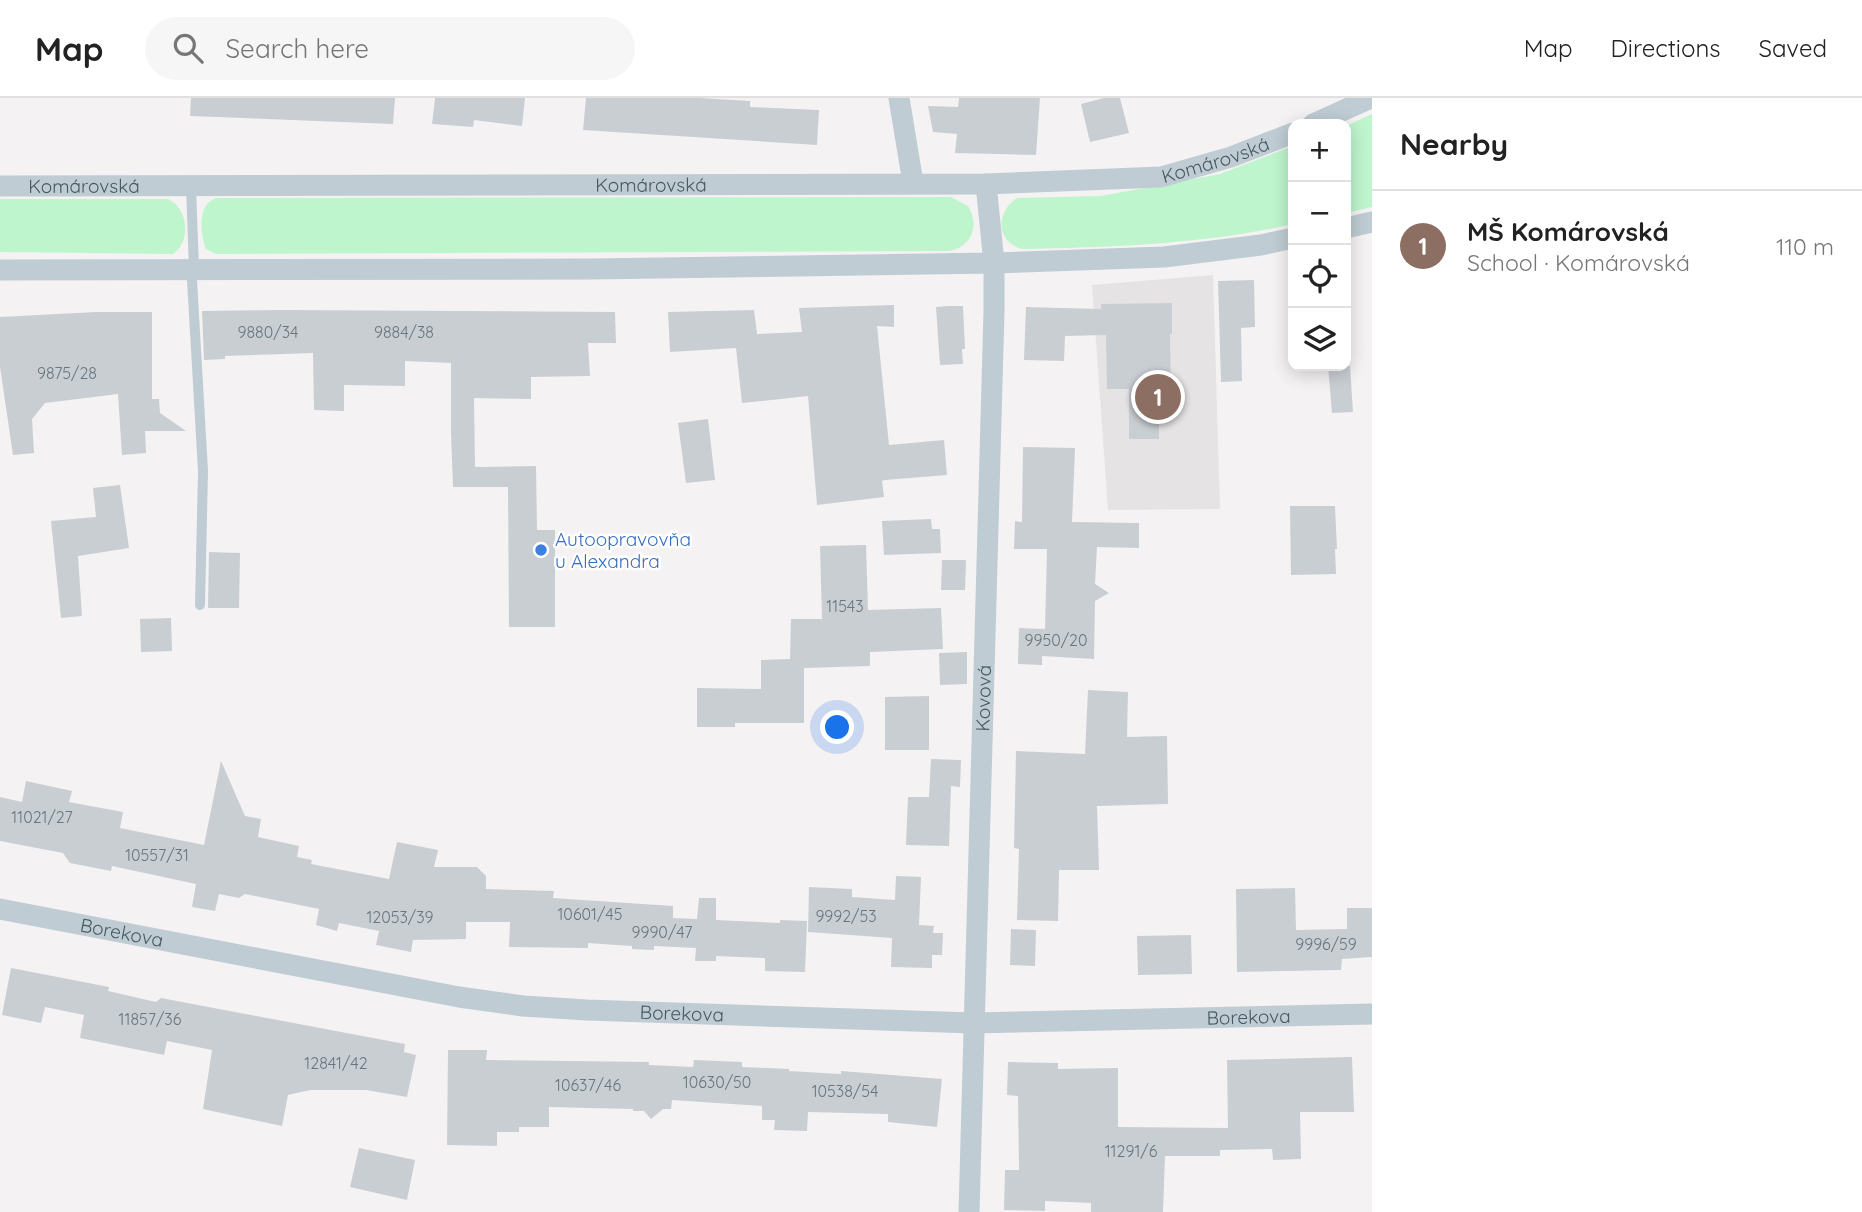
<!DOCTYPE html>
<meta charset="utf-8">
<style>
:root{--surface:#fff;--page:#f6f6f6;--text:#222;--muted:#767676;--line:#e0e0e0;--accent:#111827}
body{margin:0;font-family:Quicksand,sans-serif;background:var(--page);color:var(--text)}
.controls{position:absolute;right:21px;top:21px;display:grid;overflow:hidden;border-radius:14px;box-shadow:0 4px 18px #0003}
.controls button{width:63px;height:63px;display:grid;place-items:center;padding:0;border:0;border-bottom:2px solid var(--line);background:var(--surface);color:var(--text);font:35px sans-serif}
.you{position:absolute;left:838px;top:630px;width:24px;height:24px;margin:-18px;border:5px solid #fff;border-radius:50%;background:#1a73e8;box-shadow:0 0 0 10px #1a73e833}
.badge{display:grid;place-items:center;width:46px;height:46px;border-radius:50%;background:var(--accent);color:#fff;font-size:23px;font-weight:700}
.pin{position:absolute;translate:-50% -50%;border:4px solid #fff;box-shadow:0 2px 7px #0006}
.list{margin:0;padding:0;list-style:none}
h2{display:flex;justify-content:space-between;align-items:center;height:91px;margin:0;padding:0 28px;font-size:30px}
h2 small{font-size:23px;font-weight:400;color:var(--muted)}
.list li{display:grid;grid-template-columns:46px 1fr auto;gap:21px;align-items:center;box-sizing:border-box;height:112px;padding:0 28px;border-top:2px solid var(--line)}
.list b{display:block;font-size:26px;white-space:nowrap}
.list p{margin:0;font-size:23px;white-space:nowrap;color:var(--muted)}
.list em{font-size:23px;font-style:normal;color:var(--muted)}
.icon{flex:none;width:38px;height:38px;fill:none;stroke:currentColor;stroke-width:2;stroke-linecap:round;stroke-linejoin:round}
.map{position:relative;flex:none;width:1372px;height:1114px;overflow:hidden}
header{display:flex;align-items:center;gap:42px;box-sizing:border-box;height:98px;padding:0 35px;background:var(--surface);border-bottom:2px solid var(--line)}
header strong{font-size:33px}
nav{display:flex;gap:38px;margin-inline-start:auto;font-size:24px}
.search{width:490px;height:63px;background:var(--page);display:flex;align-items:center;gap:18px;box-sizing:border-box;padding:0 24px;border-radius:38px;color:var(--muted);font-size:26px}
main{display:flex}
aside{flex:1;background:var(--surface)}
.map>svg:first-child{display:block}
.education{fill:#e6e3e5}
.green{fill:#bef5cd}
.building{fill:#c9ced3}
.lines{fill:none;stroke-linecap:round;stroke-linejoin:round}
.service{stroke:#bfccd3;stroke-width:10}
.minor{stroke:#bfccd3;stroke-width:21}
.shop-dot{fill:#3f7fe0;stroke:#fff;stroke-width:2.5}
.labels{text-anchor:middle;stroke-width:5;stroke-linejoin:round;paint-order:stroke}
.number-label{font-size:16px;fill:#68767f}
.street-label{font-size:19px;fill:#485963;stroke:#fff}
.shop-label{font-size:19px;fill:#366cbe;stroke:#fff;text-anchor:start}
</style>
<header>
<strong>Map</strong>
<div class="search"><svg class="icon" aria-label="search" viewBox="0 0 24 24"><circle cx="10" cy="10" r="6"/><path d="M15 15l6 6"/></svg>Search here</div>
<nav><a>Map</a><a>Directions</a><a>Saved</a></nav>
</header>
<main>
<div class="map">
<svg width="1372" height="1114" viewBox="0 0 1372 1114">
<rect width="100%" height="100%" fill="#f5f2f3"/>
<!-- education -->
<path class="education" d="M 1213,177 L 1220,411 L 1108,412 L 1092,187 Z"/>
<!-- green -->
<g class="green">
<path d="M 1372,16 L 1372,109 L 1346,115 L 1346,28 Z"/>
<path d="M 1293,48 L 1293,126 C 1204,146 1113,149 1022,151 C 995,143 996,114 1017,100 L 1101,98 L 1220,76 Z"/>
<path d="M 951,99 L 968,108 C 980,127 972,149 949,153 L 216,156 L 206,151 C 200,135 197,106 216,100 Z"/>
<path d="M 0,101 L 168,101 C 188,110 192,143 173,156 L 0,154 Z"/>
</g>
<!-- building -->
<g class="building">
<path d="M 191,0 L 395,0 L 393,26 L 190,18 Z"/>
<path d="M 435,0 L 525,0 L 522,28 L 474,22 L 473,29 L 432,26 Z"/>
<path d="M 586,0 L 700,0 L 750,3 L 750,9 L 819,12 L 817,47 L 583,32 Z"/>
<path d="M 959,0 L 1040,0 L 1036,57 L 955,55 L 957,36 L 933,34 L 928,8 L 958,9 Z"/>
<path d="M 1104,0 L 1120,0 L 1129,35 L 1090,44 L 1081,6 Z"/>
<path d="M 1254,182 L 1255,229 L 1241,230 L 1242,283 L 1221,284 L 1218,183 Z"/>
<path d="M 1172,205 L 1172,236 L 1170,236 L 1171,312 L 1159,312 L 1159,341 L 1129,341 L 1129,291 L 1107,291 L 1106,237 L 1065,238 L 1064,263 L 1024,262 L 1026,209 L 1101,211 L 1101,206 Z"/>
<path d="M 894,207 L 894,229 L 877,228 L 889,347 L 944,342 L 947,377 L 885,382 L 882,383 L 884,399 L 817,407 L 808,298 L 742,305 L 736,250 L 670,254 L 668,214 L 754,212 L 757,236 L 802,234 L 799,210 Z"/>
<path d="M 948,208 L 963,208 L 965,251 L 962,251 L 963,266 L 940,267 L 936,209 Z"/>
<path d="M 283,212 L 615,214 L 616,245 L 588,245 L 590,278 L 531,279 L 531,301 L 474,300 L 475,369 L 536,368 L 537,432 L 555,432 L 555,529 L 509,529 L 508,389 L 453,389 L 451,335 L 451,265 L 405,263 L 405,288 L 344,287 L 344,313 L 314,312 L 313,255 L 225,258 L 225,261 L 204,262 L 202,213 Z"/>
<path d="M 96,214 L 152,214 L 152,301 L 159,301 L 160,315 L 186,333 L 145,333 L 146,355 L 122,357 L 118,296 L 45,305 L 32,321 L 34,355 L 13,357 L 0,269 L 0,219 Z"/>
<path d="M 1328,268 L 1350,268 L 1353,314 L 1332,315 Z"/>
<path d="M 708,321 L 715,382 L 686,385 L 678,325 Z"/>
<path d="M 1023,349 L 1075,350 L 1072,424 L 1139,425 L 1139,450 L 1097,449 L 1095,486 L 1109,495 L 1095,503 L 1094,561 L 1042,558 L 1042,567 L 1018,566 L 1019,530 L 1045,531 L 1047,451 L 1014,451 L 1015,423 L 1022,424 Z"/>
<path d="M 120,387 L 129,450 L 78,458 L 82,518 L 61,520 L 51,423 L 96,419 L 93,390 Z"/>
<path d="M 1290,408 L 1335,408 L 1337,451 L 1335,451 L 1336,476 L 1291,477 Z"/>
<path d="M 931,421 L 932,431 L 940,431 L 941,455 L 884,457 L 882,423 Z"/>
<path d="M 866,447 L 868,512 L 941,510 L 943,551 L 870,554 L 870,568 L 804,570 L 804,625 L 735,625 L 735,629 L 697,629 L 697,590 L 761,591 L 761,562 L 790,561 L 791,521 L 822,521 L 820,448 Z"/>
<path d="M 209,454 L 240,455 L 239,510 L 208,510 Z"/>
<path d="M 942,462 L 966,462 L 965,492 L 941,492 Z"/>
<path d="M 171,520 L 172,553 L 141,554 L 140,521 Z"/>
<path d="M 967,554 L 967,586 L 940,587 L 939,555 Z"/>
<path d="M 1088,592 L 1128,594 L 1127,639 L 1167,638 L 1168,706 L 1097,708 L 1099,772 L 1059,772 L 1058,823 L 1017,822 L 1019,751 L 1014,750 L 1016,653 L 1085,656 Z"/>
<path d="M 929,598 L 929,652 L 885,652 L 885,599 Z"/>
<path d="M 931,661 L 961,662 L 960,689 L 951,688 L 949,748 L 906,747 L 908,699 L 929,699 Z"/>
<path d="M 221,663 L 245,718 L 261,721 L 258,739 L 299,748 L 297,759 L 312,762 L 311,766 L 389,781 L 397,744 L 438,752 L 434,769 L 477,769 L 486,778 L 486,791 L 554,793 L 553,800 L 673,808 L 673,820 L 697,821 L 699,800 L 716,800 L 716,822 L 780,825 L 780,822 L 807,823 L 805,874 L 765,873 L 765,860 L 716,858 L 716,863 L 695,863 L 696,850 L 654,848 L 654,852 L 632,851 L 632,848 L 588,845 L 588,850 L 509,849 L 510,824 L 466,824 L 466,841 L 413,842 L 411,854 L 376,847 L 379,833 L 339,825 L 337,833 L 316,827 L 319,811 L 245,796 L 239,800 L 219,796 L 215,813 L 192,809 L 196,786 L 112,768 L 111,773 L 70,765 L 63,755 L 0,743 L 0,699 L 22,704 L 26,683 L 72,693 L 69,704 L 123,714 L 120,730 L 204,747 Z"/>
<path d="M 896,778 L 921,779 L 919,827 L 934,828 L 933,835 L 943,835 L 942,857 L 932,857 L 932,870 L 891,869 L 892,840 L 808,834 L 809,789 L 852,791 L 852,799 L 895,802 Z"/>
<path d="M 1295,790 L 1296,832 L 1347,831 L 1347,810 L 1372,810 L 1372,859 L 1342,861 L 1341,872 L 1237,874 L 1236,791 Z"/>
<path d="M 1011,831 L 1036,832 L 1035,868 L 1010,867 Z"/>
<path d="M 1191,837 L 1192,876 L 1138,877 L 1137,838 Z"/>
<path d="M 11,870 L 109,889 L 108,893 L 156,904 L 161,900 L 405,946 L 404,954 L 416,957 L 407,999 L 366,992 L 310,992 L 288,997 L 282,1028 L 203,1011 L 212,952 L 167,943 L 164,957 L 80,940 L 84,917 L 45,909 L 41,925 L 2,917 Z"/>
<path d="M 448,952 L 487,952 L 486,962 L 649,964 L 649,967 L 693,969 L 694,962 L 742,964 L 742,969 L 789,971 L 789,973 L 841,976 L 841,973 L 942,981 L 937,1029 L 888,1024 L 888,1016 L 808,1014 L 807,1033 L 774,1032 L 775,1022 L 762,1022 L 762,1008 L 672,1002 L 671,1011 L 663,1011 L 651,1021 L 644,1013 L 633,1013 L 633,1011 L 549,1009 L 549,1029 L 519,1029 L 519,1034 L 497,1034 L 497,1048 L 447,1047 Z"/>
<path d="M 1352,959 L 1354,1014 L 1300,1014 L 1301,1061 L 1273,1062 L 1272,1051 L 1220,1052 L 1220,1058 L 1165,1058 L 1163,1114 L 1091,1114 L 1091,1105 L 1045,1103 L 1045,1113 L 1004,1112 L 1005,1072 L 1019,1072 L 1018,998 L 1007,997 L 1008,964 L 1058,965 L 1058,971 L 1118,970 L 1118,1029 L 1228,1030 L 1227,962 Z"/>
<path d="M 359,1050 L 415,1062 L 407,1102 L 350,1089 Z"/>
</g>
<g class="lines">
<!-- service -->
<path class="service" d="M 191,88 L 194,170 L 192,182 L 203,373 L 200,507"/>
<!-- minor -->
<g class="minor">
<path d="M 899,0 L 913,85"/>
<path d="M 1313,26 L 1371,0"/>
<path id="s1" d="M 0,88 L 986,86 L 1161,79 L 1231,59 L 1293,35"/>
<path d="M 1346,130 L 1372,124"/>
<path d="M 0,172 L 591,171 L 994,165 L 1164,159 L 1261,147 L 1293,140"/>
<path id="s2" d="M 0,811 L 459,899 L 523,908 L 587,912 L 973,925 L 1372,916"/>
<path id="s3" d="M 969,1114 L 994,213 L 994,165 L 986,86"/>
</g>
</g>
<!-- markers -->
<circle class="shop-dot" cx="541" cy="452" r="7"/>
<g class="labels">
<!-- number labels -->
<g class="number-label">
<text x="268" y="240">9880/34</text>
<text x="404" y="240">9884/38</text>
<text x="67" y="281">9875/28</text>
<text x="845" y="514">11543</text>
<text x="1056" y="548">9950/20</text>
<text x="42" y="725">11021/27</text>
<text x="157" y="763">10557/31</text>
<text x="590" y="822">10601/45</text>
<text x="846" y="824">9992/53</text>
<text x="400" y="825">12053/39</text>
<text x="662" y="840">9990/47</text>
<text x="1326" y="852">9996/59</text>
<text x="150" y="927">11857/36</text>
<text x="336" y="971">12841/42</text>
<text x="717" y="990">10630/50</text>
<text x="588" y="993">10637/46</text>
<text x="845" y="999">10538/54</text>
<text x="1131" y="1059">11291/6</text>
</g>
<!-- street labels -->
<g class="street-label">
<text dy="7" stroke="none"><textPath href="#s1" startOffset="1218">Komárovská</textPath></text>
<text dy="7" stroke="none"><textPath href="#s1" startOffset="651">Komárovská</textPath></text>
<text dy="7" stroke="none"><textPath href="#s1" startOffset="84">Komárovská</textPath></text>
<text dy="7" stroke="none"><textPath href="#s3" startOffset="514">Kovová</textPath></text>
<text dy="7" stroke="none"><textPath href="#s2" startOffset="124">Borekova</textPath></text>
<text dy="7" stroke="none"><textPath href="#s2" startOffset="691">Borekova</textPath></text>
<text dy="7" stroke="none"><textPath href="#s2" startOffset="1258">Borekova</textPath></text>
</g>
<!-- shop labels -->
<g class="shop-label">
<text x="555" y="448">Autoopravovňa<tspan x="555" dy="22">u Alexandra</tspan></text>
</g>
</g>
</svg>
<div class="controls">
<button>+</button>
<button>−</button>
<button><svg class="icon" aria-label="locate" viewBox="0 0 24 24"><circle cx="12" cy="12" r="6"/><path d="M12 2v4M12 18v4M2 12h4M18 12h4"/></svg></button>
<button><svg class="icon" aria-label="layers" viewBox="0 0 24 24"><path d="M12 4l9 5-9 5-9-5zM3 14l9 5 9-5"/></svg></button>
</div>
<div class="you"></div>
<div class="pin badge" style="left:1158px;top:299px;background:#8d6e63">1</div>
</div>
<aside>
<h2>Nearby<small></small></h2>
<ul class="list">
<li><span class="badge" style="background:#8d6e63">1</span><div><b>MŠ Komárovská</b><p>School · Komárovská</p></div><em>110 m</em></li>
</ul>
</aside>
</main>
